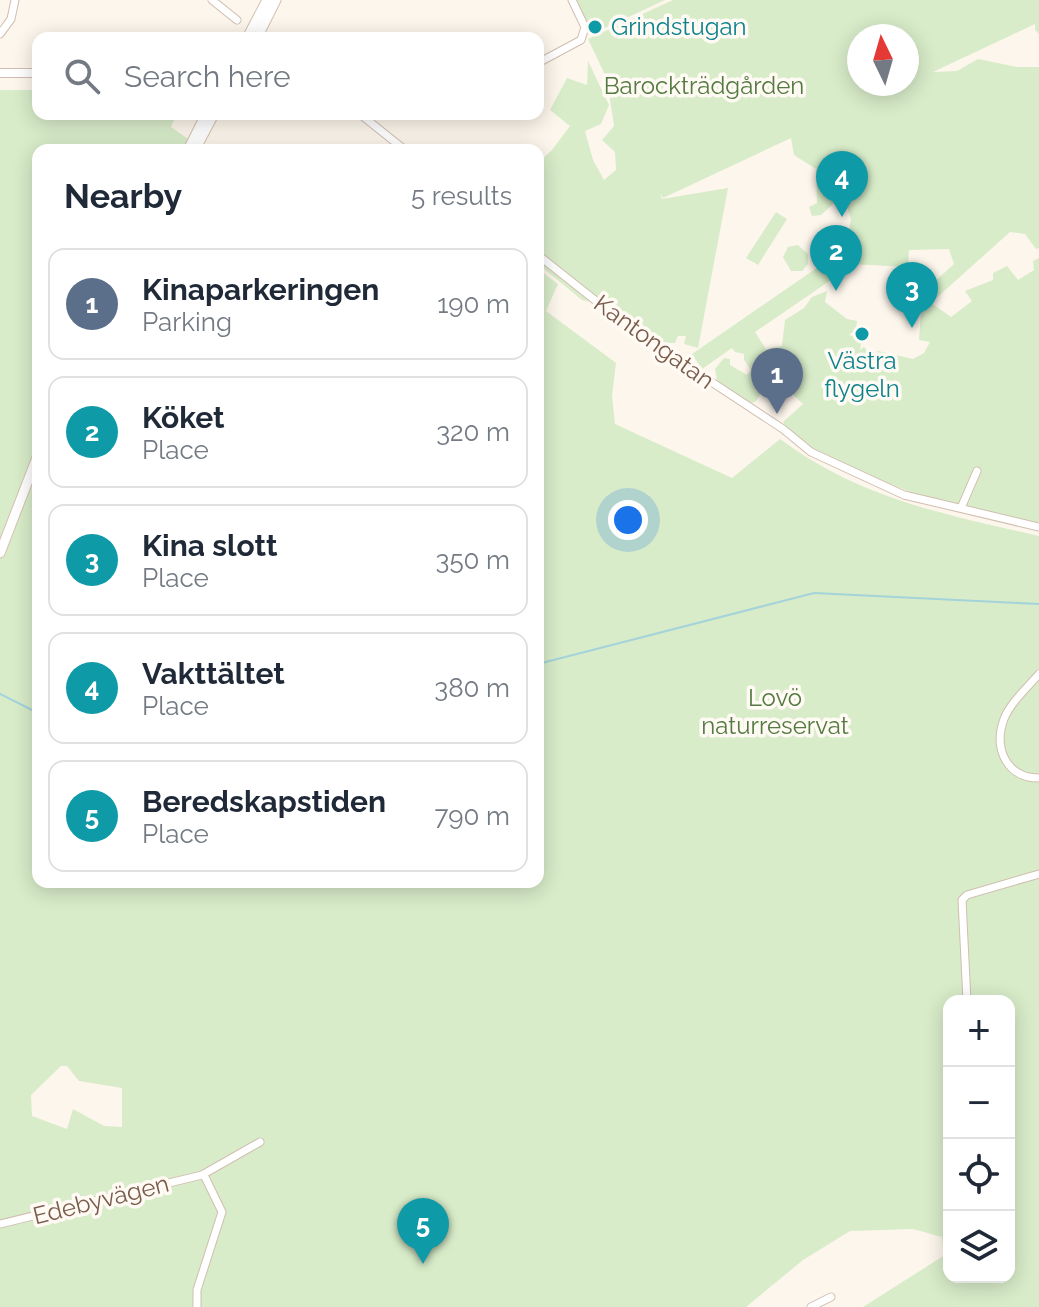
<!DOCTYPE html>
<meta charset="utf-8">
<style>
:root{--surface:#fff;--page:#f2f2f3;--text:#1f2937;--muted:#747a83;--line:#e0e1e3;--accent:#e76f51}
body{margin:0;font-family:Raleway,sans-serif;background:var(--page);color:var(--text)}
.controls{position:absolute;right:24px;bottom:24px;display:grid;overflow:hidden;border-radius:16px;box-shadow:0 4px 20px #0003}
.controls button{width:72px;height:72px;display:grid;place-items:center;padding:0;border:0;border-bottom:2px solid var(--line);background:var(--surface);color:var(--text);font:40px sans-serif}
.compass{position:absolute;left:847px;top:24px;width:72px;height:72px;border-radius:50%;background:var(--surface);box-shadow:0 4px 20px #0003;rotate:355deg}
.you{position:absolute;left:628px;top:520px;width:28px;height:28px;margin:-20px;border:6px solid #fff;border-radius:50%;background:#1a73e8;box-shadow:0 0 0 12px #1a73e833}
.badge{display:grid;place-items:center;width:52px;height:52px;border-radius:50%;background:var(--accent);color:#fff;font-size:26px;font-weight:700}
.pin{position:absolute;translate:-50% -66px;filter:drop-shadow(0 2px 4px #0008)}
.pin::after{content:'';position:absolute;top:42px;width:28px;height:24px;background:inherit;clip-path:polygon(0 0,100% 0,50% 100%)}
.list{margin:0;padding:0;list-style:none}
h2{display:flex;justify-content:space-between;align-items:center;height:104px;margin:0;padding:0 32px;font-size:34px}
h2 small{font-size:26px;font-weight:400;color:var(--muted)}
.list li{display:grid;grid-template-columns:52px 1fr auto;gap:24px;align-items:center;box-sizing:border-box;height:112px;margin:0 16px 16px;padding:0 16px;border:2px solid var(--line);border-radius:16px}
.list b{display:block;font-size:30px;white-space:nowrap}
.list p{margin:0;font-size:26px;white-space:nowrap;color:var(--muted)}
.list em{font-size:26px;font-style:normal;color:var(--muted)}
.icon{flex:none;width:44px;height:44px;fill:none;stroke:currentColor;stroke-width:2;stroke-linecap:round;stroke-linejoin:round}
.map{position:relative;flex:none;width:1039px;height:1307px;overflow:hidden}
.search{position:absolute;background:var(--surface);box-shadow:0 4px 20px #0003;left:32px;top:32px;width:512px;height:88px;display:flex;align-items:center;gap:20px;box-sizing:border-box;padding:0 28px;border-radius:16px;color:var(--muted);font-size:30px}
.panel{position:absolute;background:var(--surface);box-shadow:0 4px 20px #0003;left:32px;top:144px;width:512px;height:744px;border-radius:16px}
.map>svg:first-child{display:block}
.green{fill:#d8ecc9;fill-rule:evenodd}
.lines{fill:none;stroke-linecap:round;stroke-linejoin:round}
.stream{stroke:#a5d3da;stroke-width:2}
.minor-casing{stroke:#d1beb0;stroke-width:9}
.tertiary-casing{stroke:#d1beb0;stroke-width:10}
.secondary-casing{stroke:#d6c0b0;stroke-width:11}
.minor{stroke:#fff;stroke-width:7}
.tertiary{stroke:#fff;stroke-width:8}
.secondary{stroke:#fff;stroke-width:9}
.culture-dot{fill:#0f9aa8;stroke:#fffaf3;stroke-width:3}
.labels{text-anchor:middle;stroke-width:7;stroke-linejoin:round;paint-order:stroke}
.culture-label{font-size:24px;fill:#0d838f;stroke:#fffaf3;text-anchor:start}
.park-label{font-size:24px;fill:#537a41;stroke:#fffaf3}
.street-label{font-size:24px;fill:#7a5c4d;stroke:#fffaf3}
</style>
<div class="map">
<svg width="1039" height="1307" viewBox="0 0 1039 1307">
<rect width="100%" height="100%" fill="#fdf6ec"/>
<!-- green -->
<g class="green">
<path d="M 575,0 L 665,0 L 590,35 Z"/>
<path d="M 673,0 L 1039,0 L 1039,34 L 1035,30 L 1035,24 L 933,72 L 957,71 L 978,59 L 1017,67 L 1039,67 L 1039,248 L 1036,249 L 1025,234 L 1010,232 L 933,301 L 924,291 L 954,264 L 949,249 L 909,250 L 908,267 L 851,264 L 820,231 L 849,231 L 851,219 L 847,207 L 833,204 L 821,215 L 812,216 L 809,207 L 817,203 L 816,169 L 794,155 L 791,138 L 663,198 L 660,193 L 662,199 L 728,188 L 698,348 L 684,344 L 686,336 L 678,336 L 675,343 L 665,343 L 657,353 C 639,341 602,318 591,302 L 582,300 L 538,264 L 538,206 L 543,205 L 544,181 L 538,175 L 538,163 L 552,150 L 570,126 L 550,110 L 567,78 L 587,85 L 588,61 L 609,105 L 601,124 L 585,131 L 593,160 L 604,180 L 616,170 L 615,152 L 602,140 L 614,126 L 607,79 L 588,39 ZM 859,36 L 907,36 L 907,84 L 859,84 Z"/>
<path d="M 0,90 L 38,90 L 38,114 L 177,114 L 171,127 L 204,150 L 38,150 L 38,882 L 538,882 L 538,269 L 558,284 L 546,311 L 616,363 L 612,396 L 615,424 L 732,478 L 780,439 C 861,499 944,514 1039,536 L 1039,1307 L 863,1307 L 948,1253 L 943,1248 L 942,1237 L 913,1229 L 850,1231 L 803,1260 L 746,1307 L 0,1307 ZM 949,1001 L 1009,1001 L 1009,1277 L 949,1277 ZM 61,1066 L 67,1066 L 79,1081 L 122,1088 L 122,1127 L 104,1126 L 73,1109 L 67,1129 L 32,1116 L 31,1095 Z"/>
<path d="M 776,212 L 787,219 L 758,265 L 746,258 Z"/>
<path d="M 798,245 L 808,254 L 808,264 L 802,271 L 791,271 L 783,257 L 788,247 Z"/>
<path d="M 1039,258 L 1039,525 L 924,497 L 848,468 L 793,438 L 783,422 L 803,404 L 781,383 L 781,373 L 776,362 L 769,365 L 772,379 L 755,402 L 746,404 L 718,384 L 715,369 L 724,358 L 730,359 L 730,365 L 747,375 L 751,370 L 744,360 L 744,354 L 735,352 L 732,348 L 702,369 L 692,354 L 821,265 L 831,280 L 755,332 L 766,349 L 782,346 L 785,320 L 804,308 L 812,297 L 827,291 L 825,302 L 847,319 L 857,321 L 856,329 L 849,335 L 859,338 L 861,344 L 860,350 L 864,347 L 873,357 L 878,351 L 913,359 L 924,353 L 930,342 L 919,340 L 921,311 L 930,302 L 951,317 L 972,301 L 965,291 L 993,280 L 993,273 L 1007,266 L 1018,280 L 1034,270 L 1033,261 Z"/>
</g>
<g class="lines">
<!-- stream -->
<g class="stream">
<path d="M 538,664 L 814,593 L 1039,604"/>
<path d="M 0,694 L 38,713"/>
</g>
<!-- minor casing -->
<g class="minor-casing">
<g id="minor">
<path d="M 212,0 L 237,20"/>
<path d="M 0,34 L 11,19 L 15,0"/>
<path d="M 538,63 L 581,40 L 585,27 L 572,0"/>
<path d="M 360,114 L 405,150"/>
<path d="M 538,255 L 634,331 L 783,429 L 811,452 L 904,495 L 1039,527"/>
<path d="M 961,508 L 977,471"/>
<path d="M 1039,674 C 1028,687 1010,703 1004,719 C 993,749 1007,778 1039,778"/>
<path d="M 967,1001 L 962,900 L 967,895 L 1039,874"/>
<path d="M 0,1224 L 202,1175 L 260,1142"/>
<path d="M 197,1307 L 197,1290 L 222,1212 L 205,1177 L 202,1175"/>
<path d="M 811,1307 L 831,1297"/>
</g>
</g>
<!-- tertiary casing -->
<g class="tertiary-casing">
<path id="tertiary" d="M 0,73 L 38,73"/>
</g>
<!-- secondary casing -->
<g class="secondary-casing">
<g id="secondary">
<path d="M 247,38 L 267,0"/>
<path d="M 257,38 L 276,0"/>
<path d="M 188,150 L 206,114"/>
<path d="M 195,150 L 214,114"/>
<path d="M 0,553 L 38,455"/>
</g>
</g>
<!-- minor -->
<use href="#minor" class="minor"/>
<!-- tertiary -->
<use href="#tertiary" class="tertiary"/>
<!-- secondary -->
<use href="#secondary" class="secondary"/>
</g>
<!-- markers -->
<g class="culture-dot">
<circle cx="595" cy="27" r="8"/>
<circle cx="862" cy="334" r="8"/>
</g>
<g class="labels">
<!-- culture labels -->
<g class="culture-label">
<text x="611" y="35">Grindstugan</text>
<text x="862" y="369" text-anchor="middle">Västra<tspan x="862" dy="28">flygeln</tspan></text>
</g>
<!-- park labels -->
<g class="park-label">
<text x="704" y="94">Barockträdgården</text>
<text x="775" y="706">Lovö<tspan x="775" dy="28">naturreservat</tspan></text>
</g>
<!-- street labels -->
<g class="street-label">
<text transform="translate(654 342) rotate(36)" y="8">Kantongatan</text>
<text transform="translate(101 1200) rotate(-14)" y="8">Edebyvägen</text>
</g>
</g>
</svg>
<div class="controls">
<button>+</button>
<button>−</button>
<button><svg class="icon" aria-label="locate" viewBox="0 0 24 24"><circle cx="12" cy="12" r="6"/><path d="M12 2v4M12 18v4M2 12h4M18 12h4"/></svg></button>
<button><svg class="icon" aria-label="layers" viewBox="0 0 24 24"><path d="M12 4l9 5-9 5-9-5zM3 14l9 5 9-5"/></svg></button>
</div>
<svg class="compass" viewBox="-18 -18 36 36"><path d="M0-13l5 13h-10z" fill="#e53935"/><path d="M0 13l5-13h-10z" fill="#747a83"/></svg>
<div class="you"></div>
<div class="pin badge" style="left:777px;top:414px;background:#5c6f8a">1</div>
<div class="pin badge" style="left:836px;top:291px;background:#0f9aa8">2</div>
<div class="pin badge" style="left:912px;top:328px;background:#0f9aa8">3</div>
<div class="pin badge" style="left:842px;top:217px;background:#0f9aa8">4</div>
<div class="pin badge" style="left:423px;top:1264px;background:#0f9aa8">5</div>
<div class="search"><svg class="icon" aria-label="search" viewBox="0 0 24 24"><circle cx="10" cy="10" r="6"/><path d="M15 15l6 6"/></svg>Search here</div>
<section class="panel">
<h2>Nearby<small>5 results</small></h2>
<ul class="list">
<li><span class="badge" style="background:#5c6f8a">1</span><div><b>Kinaparkeringen</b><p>Parking</p></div><em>190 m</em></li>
<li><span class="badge" style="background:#0f9aa8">2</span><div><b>Köket</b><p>Place</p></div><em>320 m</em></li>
<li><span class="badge" style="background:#0f9aa8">3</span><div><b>Kina slott</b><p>Place</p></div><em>350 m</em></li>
<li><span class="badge" style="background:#0f9aa8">4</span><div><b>Vakttältet</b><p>Place</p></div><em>380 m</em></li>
<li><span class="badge" style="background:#0f9aa8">5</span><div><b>Beredskapstiden</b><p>Place</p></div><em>790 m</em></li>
</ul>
</section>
</div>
